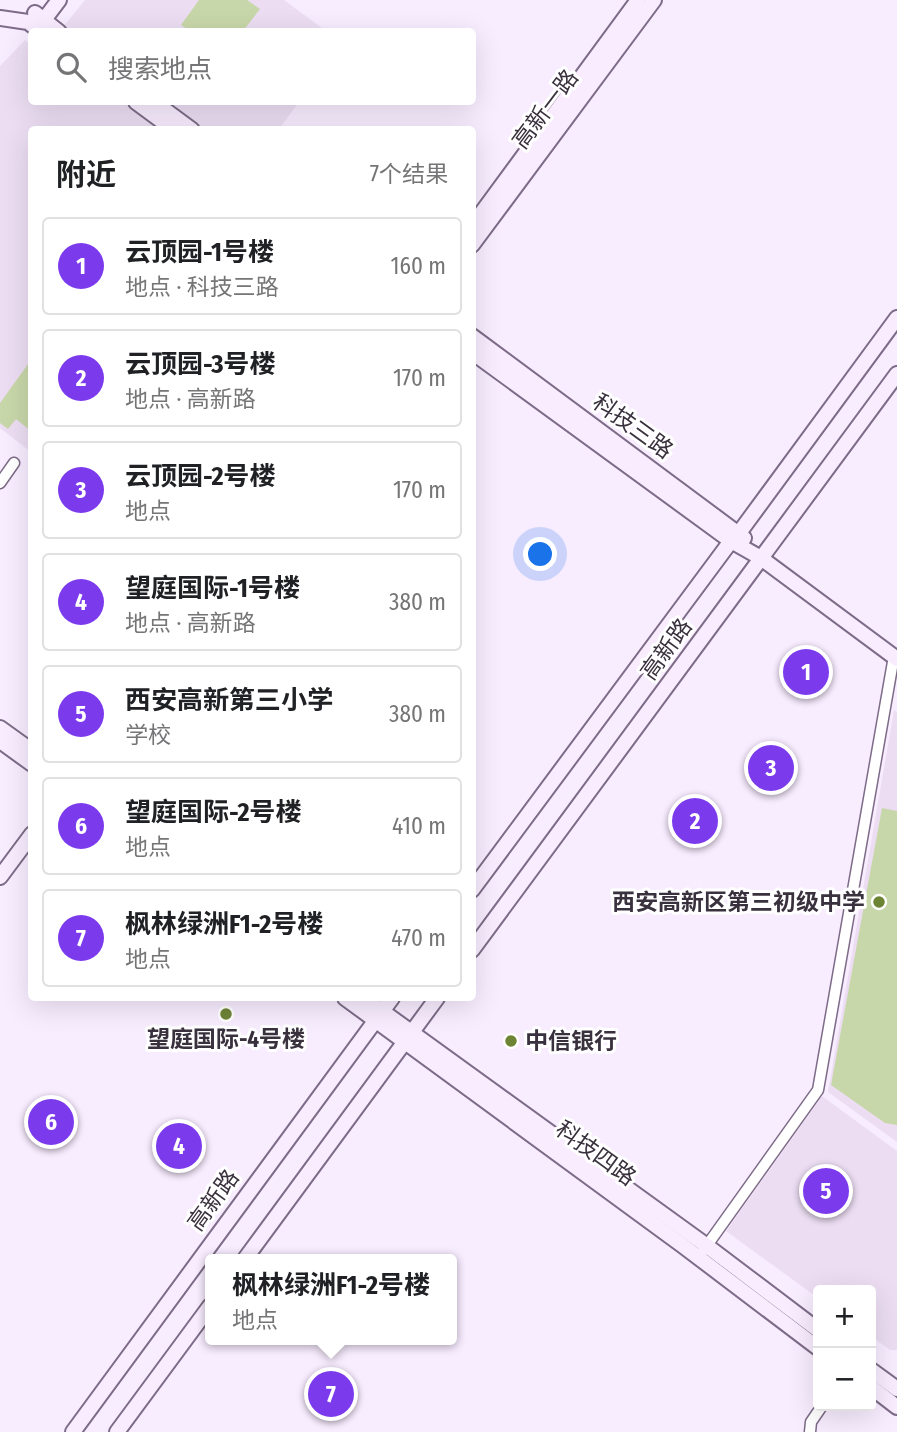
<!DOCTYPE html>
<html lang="zh">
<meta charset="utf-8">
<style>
:root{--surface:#fff;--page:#f6f6f6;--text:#202124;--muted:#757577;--line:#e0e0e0;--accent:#7c3aed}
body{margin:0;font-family:"Fira Sans Condensed","Noto Sans SC",sans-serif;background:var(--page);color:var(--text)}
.controls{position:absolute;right:21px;bottom:21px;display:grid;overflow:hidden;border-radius:7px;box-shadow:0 7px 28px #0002}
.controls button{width:63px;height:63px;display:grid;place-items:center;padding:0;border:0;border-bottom:2px solid var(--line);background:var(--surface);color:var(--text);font:35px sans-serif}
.you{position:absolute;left:541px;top:555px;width:24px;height:24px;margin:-18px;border:5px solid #fff;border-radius:50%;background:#1a73e8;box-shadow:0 0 0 10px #1a73e833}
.badge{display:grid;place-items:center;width:46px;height:46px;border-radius:50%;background:var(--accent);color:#fff;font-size:23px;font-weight:700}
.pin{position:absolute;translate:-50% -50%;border:4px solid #fff;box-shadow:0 2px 7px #0006}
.popup{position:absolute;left:205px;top:1254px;width:252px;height:91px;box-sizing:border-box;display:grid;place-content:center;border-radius:7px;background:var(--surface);filter:drop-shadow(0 2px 5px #0005);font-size:23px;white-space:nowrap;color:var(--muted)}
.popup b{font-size:26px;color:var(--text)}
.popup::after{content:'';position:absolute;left:50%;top:100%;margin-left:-14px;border:14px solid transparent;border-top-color:var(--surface)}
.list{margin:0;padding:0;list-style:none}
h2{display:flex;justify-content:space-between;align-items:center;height:91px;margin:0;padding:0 28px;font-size:30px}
h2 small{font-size:23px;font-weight:400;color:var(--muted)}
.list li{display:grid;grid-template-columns:46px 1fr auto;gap:21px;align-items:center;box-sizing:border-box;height:98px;margin:0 14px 14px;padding:0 14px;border:2px solid var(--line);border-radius:7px}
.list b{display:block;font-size:26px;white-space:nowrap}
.list p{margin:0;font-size:23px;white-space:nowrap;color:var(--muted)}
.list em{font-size:23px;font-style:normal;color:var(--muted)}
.icon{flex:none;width:38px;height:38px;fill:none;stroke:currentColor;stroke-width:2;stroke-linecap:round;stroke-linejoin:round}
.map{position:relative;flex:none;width:897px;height:1432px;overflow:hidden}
.search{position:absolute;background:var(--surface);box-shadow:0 7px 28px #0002;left:28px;top:28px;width:448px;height:77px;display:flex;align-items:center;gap:18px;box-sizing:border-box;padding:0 24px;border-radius:7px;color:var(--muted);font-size:26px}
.panel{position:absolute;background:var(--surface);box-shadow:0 7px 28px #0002;left:28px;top:126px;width:448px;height:875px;border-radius:7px}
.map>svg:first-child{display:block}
.built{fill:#ecddf3}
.green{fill:#c8d7a9}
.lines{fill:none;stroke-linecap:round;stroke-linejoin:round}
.street-casing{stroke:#7d6b87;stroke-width:13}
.secondary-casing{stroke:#7d6b87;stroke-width:18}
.street{stroke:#fff;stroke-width:10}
.secondary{stroke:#f8ecfe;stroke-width:14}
.poi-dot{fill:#6e8435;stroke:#fff;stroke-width:2.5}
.labels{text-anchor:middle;stroke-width:6;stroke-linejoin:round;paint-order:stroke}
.street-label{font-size:23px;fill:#39313d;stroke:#fff}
.poi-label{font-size:23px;font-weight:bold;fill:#39313d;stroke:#fff;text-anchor:end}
</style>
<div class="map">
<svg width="897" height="1432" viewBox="0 0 897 1432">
<rect width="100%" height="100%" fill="#f8ecff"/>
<!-- built -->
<g class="built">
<path d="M 85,0 L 284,0 L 326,31 L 59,32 Z"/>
<path d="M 25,40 L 31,45 L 32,102 L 299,102 L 279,129 L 32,130 L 31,452 L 0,428 L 0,66 Z"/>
<path d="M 894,710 L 897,712 L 897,1142 L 828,1092 Z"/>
<path d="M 822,1096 L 897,1151 L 897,1350 L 890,1350 L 871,1336 L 871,1290 L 818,1290 L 818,1298 L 726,1231 Z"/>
</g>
<!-- green -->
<g class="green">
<path d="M 199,0 L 247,0 L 260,9 L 243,31 L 190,31 L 181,25 Z"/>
<path d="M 31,360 L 31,431 L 16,419 L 8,429 L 0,423 L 0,403 Z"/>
<path d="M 882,808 L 897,811 L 897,1125 L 885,1123 L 831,1085 Z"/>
</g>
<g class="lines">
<!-- street casing -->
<g class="street-casing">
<g id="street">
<path d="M 0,483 L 14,463"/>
<path d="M 703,1251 L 818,1090 L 894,656"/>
<path d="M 810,1432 L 811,1422 L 822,1406"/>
</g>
</g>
<!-- secondary casing -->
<g class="secondary-casing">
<g id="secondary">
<path d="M 35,13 L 59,32"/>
<path d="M 0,18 L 28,22 L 41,32"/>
<path d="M 37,29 L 59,0"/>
<path d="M 136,102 L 174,130"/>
<path d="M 154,102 L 192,130"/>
<path d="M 472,226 L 638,0"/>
<path d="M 472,245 L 654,0"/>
<path d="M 472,336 L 744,538"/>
<path d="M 472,352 L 731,541 L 761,558 L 897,659"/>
<path d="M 0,728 L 32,751"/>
<path d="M 0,741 L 32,764"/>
<path d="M 0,877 L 32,834"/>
<path d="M 472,890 L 731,541 L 739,533 L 897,318"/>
<path d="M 472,950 L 897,374"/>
<path d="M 345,998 L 682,1245 L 818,1348"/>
<path d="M 364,998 L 707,1246 L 818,1330"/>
<path d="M 245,1259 L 437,998"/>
<path d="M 871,1370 L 897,1389"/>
<path d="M 871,1387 L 897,1407"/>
<path d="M 73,1432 L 392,998"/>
<path d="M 117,1432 L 210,1306"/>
</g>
</g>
<!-- street -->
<use href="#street" class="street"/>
<!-- secondary -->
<use href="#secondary" class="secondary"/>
</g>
<!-- markers -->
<g class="poi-dot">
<circle cx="879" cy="902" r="7"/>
<circle cx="226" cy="1014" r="7"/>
<circle cx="511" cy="1041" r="7"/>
</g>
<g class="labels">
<!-- street labels -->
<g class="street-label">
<text transform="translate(545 109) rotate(-53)" y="8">高新一路</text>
<text transform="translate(633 426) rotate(36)" y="8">科技三路</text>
<text transform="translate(666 649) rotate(-54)" y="8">高新路</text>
<text transform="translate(596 1153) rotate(36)" y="8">科技四路</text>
<text transform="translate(213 1200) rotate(-54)" y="8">高新路</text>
</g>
<!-- poi labels -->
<g class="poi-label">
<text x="865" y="910">西安高新区第三初级中学</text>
<text x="226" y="1047" text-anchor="middle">望庭国际-4号楼</text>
<text x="525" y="1049" text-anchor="start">中信银行</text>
</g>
</g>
</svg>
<div class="controls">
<button>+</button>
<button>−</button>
</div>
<div class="you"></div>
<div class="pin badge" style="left:806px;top:672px">1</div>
<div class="pin badge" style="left:695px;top:821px">2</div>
<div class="pin badge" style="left:771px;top:768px">3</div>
<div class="pin badge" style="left:179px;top:1146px">4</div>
<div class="pin badge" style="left:826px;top:1191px">5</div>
<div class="pin badge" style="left:51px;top:1122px">6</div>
<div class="pin badge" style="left:331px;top:1394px">7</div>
<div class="popup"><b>枫林绿洲F1-2号楼</b>地点</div>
<div class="search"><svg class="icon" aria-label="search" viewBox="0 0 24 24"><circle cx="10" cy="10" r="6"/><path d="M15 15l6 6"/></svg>搜索地点</div>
<section class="panel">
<h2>附近<small>7个结果</small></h2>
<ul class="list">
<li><span class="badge">1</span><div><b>云顶园-1号楼</b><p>地点 · 科技三路</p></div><em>160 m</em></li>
<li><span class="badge">2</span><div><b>云顶园-3号楼</b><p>地点 · 高新路</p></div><em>170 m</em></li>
<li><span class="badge">3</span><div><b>云顶园-2号楼</b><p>地点</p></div><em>170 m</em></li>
<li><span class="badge">4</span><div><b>望庭国际-1号楼</b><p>地点 · 高新路</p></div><em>380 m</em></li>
<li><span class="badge">5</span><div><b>西安高新第三小学</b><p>学校</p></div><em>380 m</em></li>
<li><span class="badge">6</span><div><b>望庭国际-2号楼</b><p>地点</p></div><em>410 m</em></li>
<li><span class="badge">7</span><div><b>枫林绿洲F1-2号楼</b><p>地点</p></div><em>470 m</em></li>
</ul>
</section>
</div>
